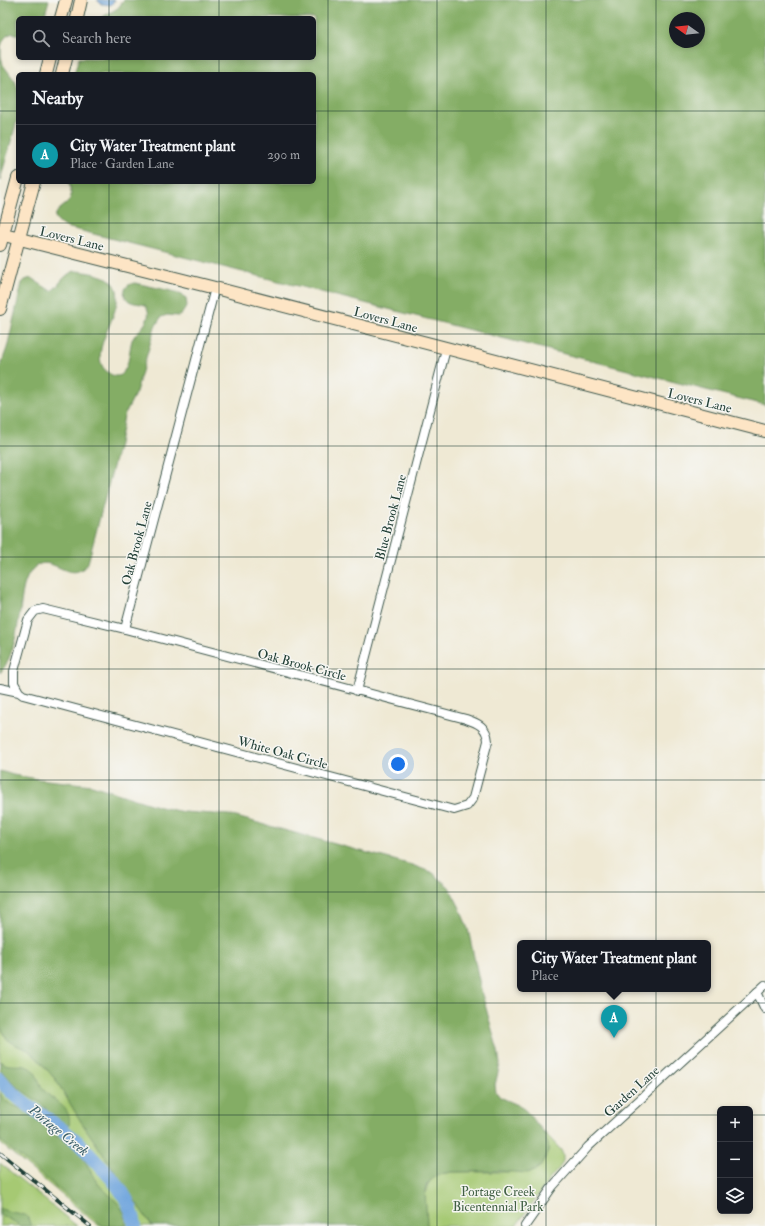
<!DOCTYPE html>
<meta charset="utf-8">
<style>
:root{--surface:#171b24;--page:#20242c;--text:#f1f3f6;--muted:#9ea1a6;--line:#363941;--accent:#c8321e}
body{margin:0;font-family:"IM FELL Double Pica",serif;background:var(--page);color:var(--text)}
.controls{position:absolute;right:12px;bottom:12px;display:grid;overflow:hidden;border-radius:6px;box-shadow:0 2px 6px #0003}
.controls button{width:36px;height:36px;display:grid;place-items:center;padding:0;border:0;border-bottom:1px solid var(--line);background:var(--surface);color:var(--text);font:20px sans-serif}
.compass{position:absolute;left:669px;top:12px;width:36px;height:36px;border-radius:50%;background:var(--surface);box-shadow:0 2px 6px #0003;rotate:285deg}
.you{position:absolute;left:398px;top:764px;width:14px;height:14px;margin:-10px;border:3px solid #fff;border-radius:50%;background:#1a73e8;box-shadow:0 0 0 6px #1a73e833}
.badge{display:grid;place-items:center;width:26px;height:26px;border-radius:50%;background:var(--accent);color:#fff;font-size:13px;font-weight:700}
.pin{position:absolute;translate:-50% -33px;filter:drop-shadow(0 1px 2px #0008)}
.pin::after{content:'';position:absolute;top:21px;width:14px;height:12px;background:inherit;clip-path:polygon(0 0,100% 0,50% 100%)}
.popup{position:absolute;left:517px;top:940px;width:194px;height:52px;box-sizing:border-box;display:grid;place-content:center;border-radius:6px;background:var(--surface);filter:drop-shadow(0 1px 3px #0005);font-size:13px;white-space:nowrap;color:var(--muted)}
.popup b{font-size:15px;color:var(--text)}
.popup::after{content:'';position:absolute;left:50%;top:100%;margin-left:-8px;border:8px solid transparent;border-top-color:var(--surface)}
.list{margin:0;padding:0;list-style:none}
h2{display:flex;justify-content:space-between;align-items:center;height:52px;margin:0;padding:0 16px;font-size:17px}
h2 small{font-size:13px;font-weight:400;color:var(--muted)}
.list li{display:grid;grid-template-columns:26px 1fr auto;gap:12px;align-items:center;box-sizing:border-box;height:60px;padding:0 16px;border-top:1px solid var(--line)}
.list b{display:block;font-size:15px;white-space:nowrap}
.list p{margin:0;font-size:13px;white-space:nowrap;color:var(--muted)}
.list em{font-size:13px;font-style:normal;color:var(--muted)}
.icon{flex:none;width:22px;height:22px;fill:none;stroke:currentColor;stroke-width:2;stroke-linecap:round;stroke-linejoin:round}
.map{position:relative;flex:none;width:765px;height:1226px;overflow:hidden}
.search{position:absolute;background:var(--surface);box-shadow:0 2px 6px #0003;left:16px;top:16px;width:300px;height:44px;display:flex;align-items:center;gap:10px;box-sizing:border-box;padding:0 14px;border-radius:6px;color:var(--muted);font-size:15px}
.panel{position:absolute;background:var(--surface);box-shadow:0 2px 6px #0003;left:16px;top:72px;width:300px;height:112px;border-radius:6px}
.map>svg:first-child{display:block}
.green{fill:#a6c973;stroke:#628354}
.forest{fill:#84ad65;stroke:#52754c;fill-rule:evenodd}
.water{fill:#6fa5dd;stroke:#477188}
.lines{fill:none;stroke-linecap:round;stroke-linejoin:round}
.river{stroke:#6fa5dd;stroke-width:14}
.street-casing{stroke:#3e574c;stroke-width:10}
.secondary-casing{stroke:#3e574c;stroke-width:14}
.street{stroke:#fff;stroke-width:8}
.secondary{stroke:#fde5c5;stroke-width:12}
.rail-casing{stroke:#1f3d34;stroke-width:4}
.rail{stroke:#f6f6f2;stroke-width:2.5;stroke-dasharray:8;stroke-linecap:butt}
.grid{fill:none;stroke:#1f3d34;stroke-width:1;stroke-opacity:0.55}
.labels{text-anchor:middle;stroke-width:3;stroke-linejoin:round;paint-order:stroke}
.street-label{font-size:13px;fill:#1f3d34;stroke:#f6f6f2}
.park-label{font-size:13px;fill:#416044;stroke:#f6f6f2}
.water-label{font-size:14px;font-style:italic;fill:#375c67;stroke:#f6f6f2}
</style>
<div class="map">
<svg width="765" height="1226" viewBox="0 0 765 1226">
<rect width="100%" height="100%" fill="#f6f6f2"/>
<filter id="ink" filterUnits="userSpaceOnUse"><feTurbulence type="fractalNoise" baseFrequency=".025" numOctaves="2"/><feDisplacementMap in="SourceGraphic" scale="8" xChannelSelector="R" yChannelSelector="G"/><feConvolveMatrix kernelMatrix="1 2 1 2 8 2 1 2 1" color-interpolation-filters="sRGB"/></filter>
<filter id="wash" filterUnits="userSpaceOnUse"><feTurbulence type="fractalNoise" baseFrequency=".012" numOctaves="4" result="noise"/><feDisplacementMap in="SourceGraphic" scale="16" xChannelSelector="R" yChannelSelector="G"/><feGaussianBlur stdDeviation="0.9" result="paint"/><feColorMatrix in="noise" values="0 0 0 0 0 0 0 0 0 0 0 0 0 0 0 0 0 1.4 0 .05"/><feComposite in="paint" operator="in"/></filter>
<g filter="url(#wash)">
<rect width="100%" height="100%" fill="#efe9d4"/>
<!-- green -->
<g class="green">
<path d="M 0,1026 L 7,1039 L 16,1045 L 28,1050 L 37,1058 L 56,1080 L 80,1120 L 152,1226 L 99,1226 L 0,1143 Z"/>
<path d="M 543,1131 L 561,1150 L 563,1155 L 563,1161 L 560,1167 L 549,1180 L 516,1226 L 427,1226 C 427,1200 416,1177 451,1172 L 509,1172 L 548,1152 L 548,1145 Z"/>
<path d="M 0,1163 L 77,1226 L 0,1226 Z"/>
</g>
<!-- forest -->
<g class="forest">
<path d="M 0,0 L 49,0 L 44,18 L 18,18 L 18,35 L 13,33 L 8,35 L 4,39 L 1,46 L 1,56 L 3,65 L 15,81 L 18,89 L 18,117 L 0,180 Z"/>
<path d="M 124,0 L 765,0 L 765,405 L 66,227 L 60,224 L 55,217 C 58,203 77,208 69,182 L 314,182 L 314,74 L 74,74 L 79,58 L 314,58 L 314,18 L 101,18 L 118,8 ZM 675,18 L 699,18 L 699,42 L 675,42 Z"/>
<path d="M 75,271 C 82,271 89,273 96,274 C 100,276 107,277 110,280 C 139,302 73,358 114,376 C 119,376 122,376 124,371 C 130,362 129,350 132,340 C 136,332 146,326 148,317 C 149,312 148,309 145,305 C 140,303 134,304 129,301 C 120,294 125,284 135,283 L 176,292 L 182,295 L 186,298 L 187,306 L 181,315 L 178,316 L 167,315 L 161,317 L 155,327 L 136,392 L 124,416 L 119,444 L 88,563 C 70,589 49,547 31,571 C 21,584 22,603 19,618 C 16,637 12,659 0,673 L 0,367 L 7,348 L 22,283 L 25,280 L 31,278 L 51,291 C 61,285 62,275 75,271 Z"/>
<path d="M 0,771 L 13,775 L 38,779 L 92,785 L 160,807 L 183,812 L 229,815 L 412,865 L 433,873 L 449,887 L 459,906 L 468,929 L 482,994 L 498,1051 L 500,1064 L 495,1085 L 496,1092 L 500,1097 L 518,1105 L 525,1110 L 543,1131 L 548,1145 L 548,1152 L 541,1166 L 534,1171 L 527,1173 L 499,1171 L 451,1172 L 436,1175 L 427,1184 L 425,1190 L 427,1226 L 152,1226 L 80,1120 L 56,1080 L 37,1058 L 28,1050 L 16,1045 L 7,1039 L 0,1026 Z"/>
<path d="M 0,1061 C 9,1069 20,1062 30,1068 C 38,1073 38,1082 43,1089 C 51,1101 73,1106 69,1125 L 66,1126 L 56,1121 L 42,1104 L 17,1087 L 0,1069 Z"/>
<path d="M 0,1093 C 6,1107 19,1105 29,1113 C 38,1119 44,1127 52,1133 C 61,1140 72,1144 79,1153 C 87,1161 90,1173 97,1182 C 107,1196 128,1205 126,1226 L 103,1226 L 0,1140 Z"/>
<path d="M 0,1208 C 9,1213 18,1212 27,1216 L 31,1226 L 20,1226 C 18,1223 5,1217 0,1215 Z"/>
</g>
<!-- water -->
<path class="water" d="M 97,0 L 115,0 L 111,5 L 101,4 Z"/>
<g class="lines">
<!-- river -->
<path class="river" d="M 0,1079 C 5,1085 9,1091 15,1095 C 34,1111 55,1123 74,1139 C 83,1146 88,1154 96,1162 C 114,1179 132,1200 135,1226"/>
</g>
</g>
<g filter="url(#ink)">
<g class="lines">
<!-- street casing -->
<g class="street-casing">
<g id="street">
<path d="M 125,629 L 215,288"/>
<path d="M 0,688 L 19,692 L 23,695 L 454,810 L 467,806 L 473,798 L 488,741 C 487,727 478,723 466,719 L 125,629 L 43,609 L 35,611 L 28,620 L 14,671 L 14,683 L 19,692"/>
<path d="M 357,691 L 446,349"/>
<path d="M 757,992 L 765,1009"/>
<path d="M 525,1226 L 553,1186 L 588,1147 L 765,985"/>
</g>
</g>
<!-- secondary casing -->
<g class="secondary-casing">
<g id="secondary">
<path d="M 61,18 L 66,0"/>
<path d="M 77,18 L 81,0"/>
<path d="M 46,74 L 50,58"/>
<path d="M 62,74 L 66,58"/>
<path d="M 0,234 L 215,288 L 765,431"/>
<path d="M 0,245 L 18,178"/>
<path d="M 0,309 L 34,182"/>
</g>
</g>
<!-- street -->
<use href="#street" class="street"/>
<!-- secondary -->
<use href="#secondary" class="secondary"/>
<!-- rail casing -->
<g class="rail-casing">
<path id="rail" d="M 0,1153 L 90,1226"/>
</g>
<!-- rail -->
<use href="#rail" class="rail"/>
</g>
</g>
<!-- grid -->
<path class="grid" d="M 109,0 L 109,18M 219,0 L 219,18M 328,0 L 328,1226M 437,0 L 437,1226M 546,0 L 546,1226M 656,0 L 656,1226M 109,58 L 109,74M 219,58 L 219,74M 0,111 L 18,111M 314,111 L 765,111M 109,182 L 109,1226M 219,182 L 219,1226M 0,223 L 765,223M 0,334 L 765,334M 0,446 L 765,446M 0,557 L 765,557M 0,669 L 765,669M 0,780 L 765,780M 0,892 L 765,892M 0,1003 L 765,1003M 0,1115 L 720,1115M 750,1115 L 765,1115"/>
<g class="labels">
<!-- street labels -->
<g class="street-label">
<text transform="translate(72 238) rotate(14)" y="5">Lovers Lane</text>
<text transform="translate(386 319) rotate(15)" y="5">Lovers Lane</text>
<text transform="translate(700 400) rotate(14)" y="5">Lovers Lane</text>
<text transform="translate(390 517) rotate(-75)" y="5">Blue Brook Lane</text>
<text transform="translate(136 543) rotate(-75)" y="5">Oak Brook Lane</text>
<text transform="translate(302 664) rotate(15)" y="5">Oak Brook Circle</text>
<text transform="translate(283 752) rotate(15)" y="5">White Oak Circle</text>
<text transform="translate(631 1091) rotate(-42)" y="5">Garden Lane</text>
</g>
<!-- park labels -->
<g class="park-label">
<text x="498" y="1196">Portage Creek<tspan x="498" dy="15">Bicentennial Park</tspan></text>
</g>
<!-- water labels -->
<g class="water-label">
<text transform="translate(59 1130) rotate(39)" y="5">Portage Creek</text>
</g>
</g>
</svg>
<div class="controls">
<button>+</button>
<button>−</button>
<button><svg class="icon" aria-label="layers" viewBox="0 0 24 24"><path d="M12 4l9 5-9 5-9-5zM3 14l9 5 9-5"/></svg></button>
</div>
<svg class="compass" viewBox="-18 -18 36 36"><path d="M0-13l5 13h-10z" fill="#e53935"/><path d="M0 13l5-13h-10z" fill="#9ea1a6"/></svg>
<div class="you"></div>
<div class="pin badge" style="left:614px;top:1038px;background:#0f9aa8">A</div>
<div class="popup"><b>City Water Treatment plant</b>Place</div>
<div class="search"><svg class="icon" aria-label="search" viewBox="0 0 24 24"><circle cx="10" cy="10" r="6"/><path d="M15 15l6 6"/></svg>Search here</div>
<section class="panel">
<h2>Nearby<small></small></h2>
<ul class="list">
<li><span class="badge" style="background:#0f9aa8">A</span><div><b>City Water Treatment plant</b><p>Place · Garden Lane</p></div><em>290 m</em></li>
</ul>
</section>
</div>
